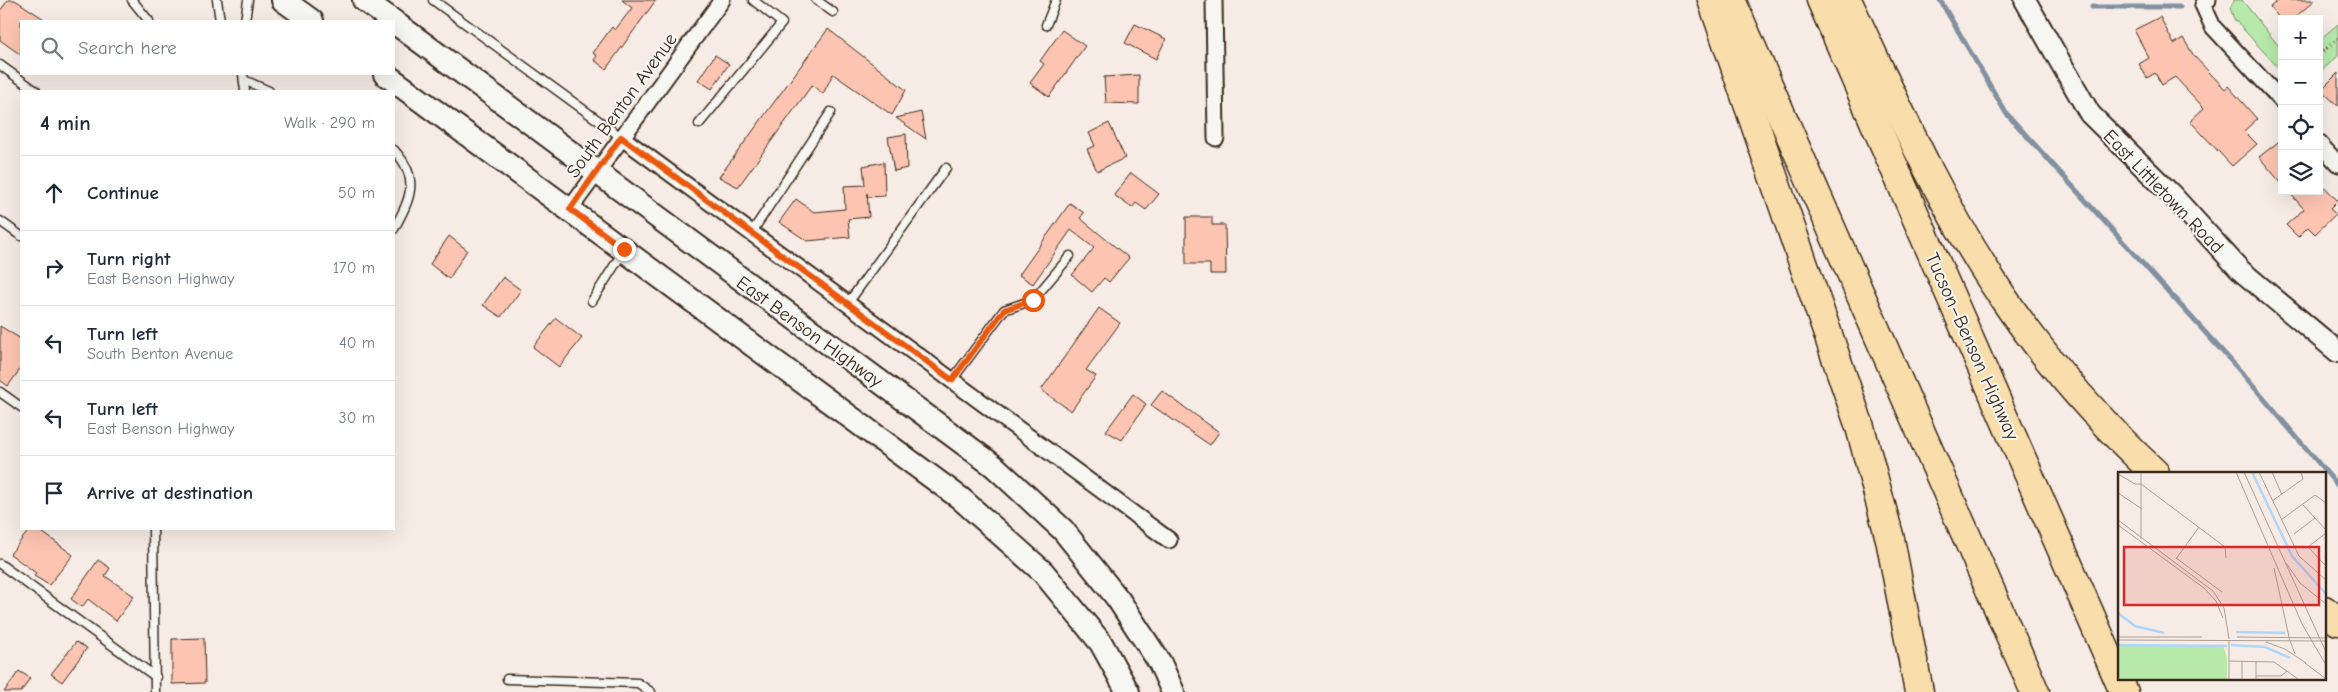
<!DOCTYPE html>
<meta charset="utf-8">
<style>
:root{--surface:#fff;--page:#f2f2f3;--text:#1f2937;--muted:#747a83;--line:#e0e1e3}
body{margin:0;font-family:"Comic Neue",sans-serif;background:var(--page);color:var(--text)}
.controls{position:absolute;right:15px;top:15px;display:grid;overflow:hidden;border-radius:0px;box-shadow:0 5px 20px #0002}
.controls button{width:45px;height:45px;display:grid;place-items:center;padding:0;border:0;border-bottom:1px solid var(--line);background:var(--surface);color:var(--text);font:25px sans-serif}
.stop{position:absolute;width:15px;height:15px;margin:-11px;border:4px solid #ea580c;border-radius:50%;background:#fff}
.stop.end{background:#ea580c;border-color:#fff;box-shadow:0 1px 5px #0008}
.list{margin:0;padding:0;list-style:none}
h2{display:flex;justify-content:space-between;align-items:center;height:65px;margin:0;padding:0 20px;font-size:21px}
h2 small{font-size:16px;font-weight:400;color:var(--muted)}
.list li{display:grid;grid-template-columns:32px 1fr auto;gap:15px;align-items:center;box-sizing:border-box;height:75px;padding:0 20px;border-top:1px solid var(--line)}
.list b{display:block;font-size:19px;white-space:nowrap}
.list p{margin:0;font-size:16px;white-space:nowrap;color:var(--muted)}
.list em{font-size:16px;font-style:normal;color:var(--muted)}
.icon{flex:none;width:28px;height:28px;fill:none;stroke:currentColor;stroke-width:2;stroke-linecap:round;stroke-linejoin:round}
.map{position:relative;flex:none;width:2338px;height:692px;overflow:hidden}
.search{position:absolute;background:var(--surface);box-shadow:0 5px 20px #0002;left:20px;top:20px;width:375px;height:55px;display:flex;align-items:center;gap:12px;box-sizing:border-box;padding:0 18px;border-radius:0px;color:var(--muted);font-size:19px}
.panel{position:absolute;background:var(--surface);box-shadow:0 5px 20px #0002;left:20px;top:90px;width:375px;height:440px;border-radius:0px}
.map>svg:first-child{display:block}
.green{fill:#b6e9aa;stroke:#788a64}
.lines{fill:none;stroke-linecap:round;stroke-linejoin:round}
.stream{stroke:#8191a1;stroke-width:5}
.building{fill:#fdc5b1;stroke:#3b2a1e}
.service-casing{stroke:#3b2a1e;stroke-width:11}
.minor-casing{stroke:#3b2a1e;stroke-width:19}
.tertiary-casing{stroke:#3b2a1e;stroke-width:24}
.secondary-casing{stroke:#3b2a1e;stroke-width:26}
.motorway-casing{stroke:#3b2a1e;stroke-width:31}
.path{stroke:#3b2a1e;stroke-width:3;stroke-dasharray:1 4;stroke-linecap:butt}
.service{stroke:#f6f6f2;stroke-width:8}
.minor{stroke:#f6f6f2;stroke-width:15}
.tertiary{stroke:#f6f6f2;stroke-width:20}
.secondary{stroke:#f6f6f2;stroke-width:22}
.motorway{stroke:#f9deab;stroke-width:28}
.route{stroke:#ea580c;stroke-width:6}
.labels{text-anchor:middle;stroke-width:4;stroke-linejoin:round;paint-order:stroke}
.street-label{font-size:19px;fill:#3b2a1e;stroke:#f6f6f2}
.inset-river{fill:none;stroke:#afd6f9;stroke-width:2.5}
.inset-road{fill:none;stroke:#ac9e95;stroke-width:1}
.view{fill:#d62828;fill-opacity:0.15;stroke:#d62828;stroke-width:2.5}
.inset-edge{fill:none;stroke:#3b2a1e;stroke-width:2.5}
</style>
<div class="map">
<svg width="2338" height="692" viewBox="0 0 2338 692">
<rect width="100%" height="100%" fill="#f7ece5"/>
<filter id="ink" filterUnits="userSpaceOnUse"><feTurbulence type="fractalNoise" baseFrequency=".02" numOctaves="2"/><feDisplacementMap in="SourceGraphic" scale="10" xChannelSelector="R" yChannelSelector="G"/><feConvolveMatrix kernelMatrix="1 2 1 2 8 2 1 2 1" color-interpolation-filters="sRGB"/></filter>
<g filter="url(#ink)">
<!-- green -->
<g class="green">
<path d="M 2234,0 L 2242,0 L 2282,50 L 2282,72 L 2234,19 L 2230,8 Z"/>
<path d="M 2338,24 L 2338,56 L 2319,73 L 2319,40 Z"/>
</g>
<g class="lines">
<!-- stream -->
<g class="stream">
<path d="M 1940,0 L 2006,113 L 2242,373 L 2338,486"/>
<path d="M 2092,7 L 2180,7"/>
</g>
</g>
<!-- building -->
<g class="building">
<path d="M 8,0 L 15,0 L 47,21 L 21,21 L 21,55 L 0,40 L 0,11 Z"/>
<path d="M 622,0 L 656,0 L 606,69 L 594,60 L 597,56 L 593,53 L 612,27 L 615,30 L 632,8 Z"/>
<path d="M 2279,0 L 2315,0 L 2293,19 L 2280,19 L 2270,7 Z"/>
<path d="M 2160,17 L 2174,44 L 2183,38 L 2194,56 L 2225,89 L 2228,86 L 2257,119 L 2244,131 L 2257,144 L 2232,166 L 2190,121 L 2204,108 L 2175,77 L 2162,85 L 2155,73 L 2147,78 L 2139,64 L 2149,58 L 2134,30 Z"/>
<path d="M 1135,24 L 1166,39 L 1156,59 L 1125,43 Z"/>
<path d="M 828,29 L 906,90 L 892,115 L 833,74 L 823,94 L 812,85 L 738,187 L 719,177 Z"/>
<path d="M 1062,30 L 1085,46 L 1049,97 L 1030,83 L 1044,64 L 1040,61 Z"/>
<path d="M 715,55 L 729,64 L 712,89 L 698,80 Z"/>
<path d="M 2338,73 L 2338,106 L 2321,90 Z"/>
<path d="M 1139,75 L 1139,104 L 1106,103 L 1104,77 Z"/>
<path d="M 921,112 L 926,139 L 896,118 Z"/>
<path d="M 1109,123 L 1125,158 L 1097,171 L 1087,149 L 1095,146 L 1089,133 Z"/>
<path d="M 906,134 L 907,168 L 894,171 L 888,137 Z"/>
<path d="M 2282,139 L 2282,184 L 2259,157 Z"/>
<path d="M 884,162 L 885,196 L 867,197 L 867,193 L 869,217 L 848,219 L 850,237 L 807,241 L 779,222 L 796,199 L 814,212 L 845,209 L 844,186 L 865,185 L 863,166 Z"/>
<path d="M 1131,173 L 1159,194 L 1146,210 L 1136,203 L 1132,208 L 1114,195 Z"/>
<path d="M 2319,181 L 2338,201 L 2330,209 L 2336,214 L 2315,234 L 2308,227 L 2298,237 L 2286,225 L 2304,209 L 2288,191 L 2319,191 Z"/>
<path d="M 1070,203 L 1084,213 L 1080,218 L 1129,258 L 1109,282 L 1104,278 L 1092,292 L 1072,275 L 1094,248 L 1071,230 L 1033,284 L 1019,275 Z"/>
<path d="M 1186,217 L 1212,217 L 1212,225 L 1225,225 L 1226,274 L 1210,274 L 1210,264 L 1186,264 Z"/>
<path d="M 449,236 L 467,250 L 449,279 L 430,264 Z"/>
<path d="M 503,277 L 521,290 L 501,317 L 483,305 Z"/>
<path d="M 1099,308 L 1120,323 L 1086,370 L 1096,376 L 1071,411 L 1041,390 Z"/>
<path d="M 556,318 L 582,338 L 559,367 L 533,347 Z"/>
<path d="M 0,326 L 21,339 L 21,368 L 8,386 L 0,380 Z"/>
<path d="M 1162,391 L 1219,432 L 1210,445 L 1151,405 Z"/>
<path d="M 1133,394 L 1146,404 L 1122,440 L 1106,431 Z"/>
<path d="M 30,529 L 38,529 L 73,555 L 49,585 L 34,576 L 36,573 L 10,554 Z"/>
<path d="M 98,560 L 110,568 L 105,576 L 134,596 L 116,621 L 88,599 L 82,607 L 71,599 Z"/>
<path d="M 204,638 L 205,683 L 172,684 L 172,639 Z"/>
<path d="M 76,642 L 87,648 L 62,682 L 51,674 Z"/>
<path d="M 19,671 L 30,678 L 21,692 L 4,692 Z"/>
</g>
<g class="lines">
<!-- service casing -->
<g class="service-casing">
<g id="service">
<path d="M 132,0 L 149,21"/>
<path d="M 217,0 L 220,21"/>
<path d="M 433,0 L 621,137"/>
<path d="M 816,0 L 833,12"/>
<path d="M 245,21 L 248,0"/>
<path d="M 1046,25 L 1056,0"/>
<path d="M 0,65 L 36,91"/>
<path d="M 243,74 L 245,91"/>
<path d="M 244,80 L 269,91"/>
<path d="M 699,124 L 782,23 L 753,0"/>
<path d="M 394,150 C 421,179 410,199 394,229"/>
<path d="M 0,221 L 21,236"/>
<path d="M 752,232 L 831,112"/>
<path d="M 592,301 L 623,252"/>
<path d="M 848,303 L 946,168"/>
<path d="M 952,380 L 1004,310 L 1033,300 L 1070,256"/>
<path d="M 0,392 L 21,407"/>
<path d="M 153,529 L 155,692"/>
<path d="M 0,564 L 156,677"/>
<path d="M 507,679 L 638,683 L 651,692"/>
</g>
</g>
<!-- minor casing -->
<g class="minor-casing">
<g id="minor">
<path d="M 1214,0 L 1216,138"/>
<path d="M 2208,0 L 2203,5 L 2213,27 L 2282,101"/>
<path d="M 621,137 L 1169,540"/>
<path d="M 2319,143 L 2338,164"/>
<path d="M 570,209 L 722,0"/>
</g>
</g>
<!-- tertiary casing -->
<g class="tertiary-casing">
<path id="tertiary" d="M 2025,0 L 2090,114 L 2171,194 L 2240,270 L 2338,352"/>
</g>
<!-- secondary casing -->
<g class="secondary-casing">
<g id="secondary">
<path d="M 283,0 L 312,21"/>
<path d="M 364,0 L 393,21"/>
<path d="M 394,22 L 994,466 L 1063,530 L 1118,599 L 1160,663 L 1173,692"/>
<path d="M 385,74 L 960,498 L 1043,572 L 1101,643 L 1128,692"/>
</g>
</g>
<!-- motorway casing -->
<g class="motorway-casing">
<g id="motorway">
<path d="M 1712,0 L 1860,427 L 1890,539 L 1919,692"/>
<path d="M 1731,0 L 2035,692"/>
<path d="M 1821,0 L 2124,692"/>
<path d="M 1847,0 C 1895,101 1939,203 2002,296 C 2046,361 2098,420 2155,473"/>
<path d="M 2324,610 L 2338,621"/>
</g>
</g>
<!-- path -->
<path class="path" d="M 2319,55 L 2338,38"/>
<!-- service -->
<use href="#service" class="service"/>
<!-- minor -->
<use href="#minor" class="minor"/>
<!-- tertiary -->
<use href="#tertiary" class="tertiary"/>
<!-- secondary -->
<use href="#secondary" class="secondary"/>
<!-- motorway -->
<use href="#motorway" class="motorway"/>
</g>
</g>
<g class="lines" filter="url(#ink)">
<!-- route -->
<path class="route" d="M 624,249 L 570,209 L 621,137 L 952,380 L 1004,310 L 1033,300"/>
</g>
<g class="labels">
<!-- street labels -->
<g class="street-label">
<text transform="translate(621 105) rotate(-54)" y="7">South Benton Avenue</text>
<text transform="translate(2164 191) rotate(46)" y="7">East Littletown Road</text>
<text transform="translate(810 331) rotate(36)" y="7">East Benson Highway</text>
<text transform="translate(1973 346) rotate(66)" y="7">Tucson–Benson Highway</text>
</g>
</g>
<!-- overview -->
<g transform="translate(2118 472)">
<rect width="208" height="208" fill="#f7ece5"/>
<path d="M 105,173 L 109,186 L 109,207 L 0,207 L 0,174 Z" fill="#b6e9aa"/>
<path class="inset-river" d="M 134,0 L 174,84 L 208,122M 0,141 L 17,154 L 46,161M 118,160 L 167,161M 0,173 L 109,174M 113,173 L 147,175 L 172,186"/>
<path class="inset-road" d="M 118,0 L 184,152 L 208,193M 126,0 L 208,180M 141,0 L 181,84 L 208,108M 154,0 L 164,23M 0,2 L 17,12 L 23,12 L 107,75 L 108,86M 0,21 L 24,37M 154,29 L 185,7 L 183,0M 185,33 L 208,58M 0,48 L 95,119 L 106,136 L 111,167M 163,48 L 197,23 L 208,31M 0,53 L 86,116 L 98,129 L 105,146M 208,61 L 190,75 L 208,94M 176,62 L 197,46M 23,67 L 23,0M 58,86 L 104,120M 58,87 L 81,55M 168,91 L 182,111 L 208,132M 156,96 L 171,165M 0,165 L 84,165M 119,165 L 208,166M 171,166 L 177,182M 0,168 L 208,169M 148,170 L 167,177 L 188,191M 111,189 L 156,190 L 180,207M 138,189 L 138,207M 187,191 L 208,207M 138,204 L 163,204 L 169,199M 111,207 L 111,168M 124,207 L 124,189"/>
<path class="view" d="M 6,75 L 201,75 L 201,133 L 6,133 Z"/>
<rect width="208" height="208" class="inset-edge"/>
</g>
</svg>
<div class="controls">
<button>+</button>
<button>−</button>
<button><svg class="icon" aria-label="locate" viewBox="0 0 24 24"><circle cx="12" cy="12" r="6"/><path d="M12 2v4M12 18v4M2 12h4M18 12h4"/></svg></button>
<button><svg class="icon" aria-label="layers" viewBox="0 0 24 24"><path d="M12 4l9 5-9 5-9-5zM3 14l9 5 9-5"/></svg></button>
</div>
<div class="stop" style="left:1033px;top:300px"></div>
<div class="stop end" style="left:624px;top:249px"></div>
<div class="search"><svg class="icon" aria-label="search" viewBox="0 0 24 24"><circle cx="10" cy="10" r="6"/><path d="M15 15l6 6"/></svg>Search here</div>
<section class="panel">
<h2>4 min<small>Walk · 290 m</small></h2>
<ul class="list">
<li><svg class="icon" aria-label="ahead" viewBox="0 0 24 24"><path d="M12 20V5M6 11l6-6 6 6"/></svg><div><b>Continue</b></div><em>50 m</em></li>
<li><svg class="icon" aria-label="right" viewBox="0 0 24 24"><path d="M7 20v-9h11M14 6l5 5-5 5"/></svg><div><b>Turn right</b><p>East Benson Highway</p></div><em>170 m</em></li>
<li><svg class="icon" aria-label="left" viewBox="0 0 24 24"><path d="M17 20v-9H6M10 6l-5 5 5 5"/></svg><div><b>Turn left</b><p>South Benton Avenue</p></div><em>40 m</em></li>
<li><svg class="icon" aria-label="left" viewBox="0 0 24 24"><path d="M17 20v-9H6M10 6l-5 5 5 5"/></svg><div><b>Turn left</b><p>East Benson Highway</p></div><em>30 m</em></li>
<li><svg class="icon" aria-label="arrive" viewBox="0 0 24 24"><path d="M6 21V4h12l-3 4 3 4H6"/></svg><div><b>Arrive at destination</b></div></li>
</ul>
</section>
</div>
